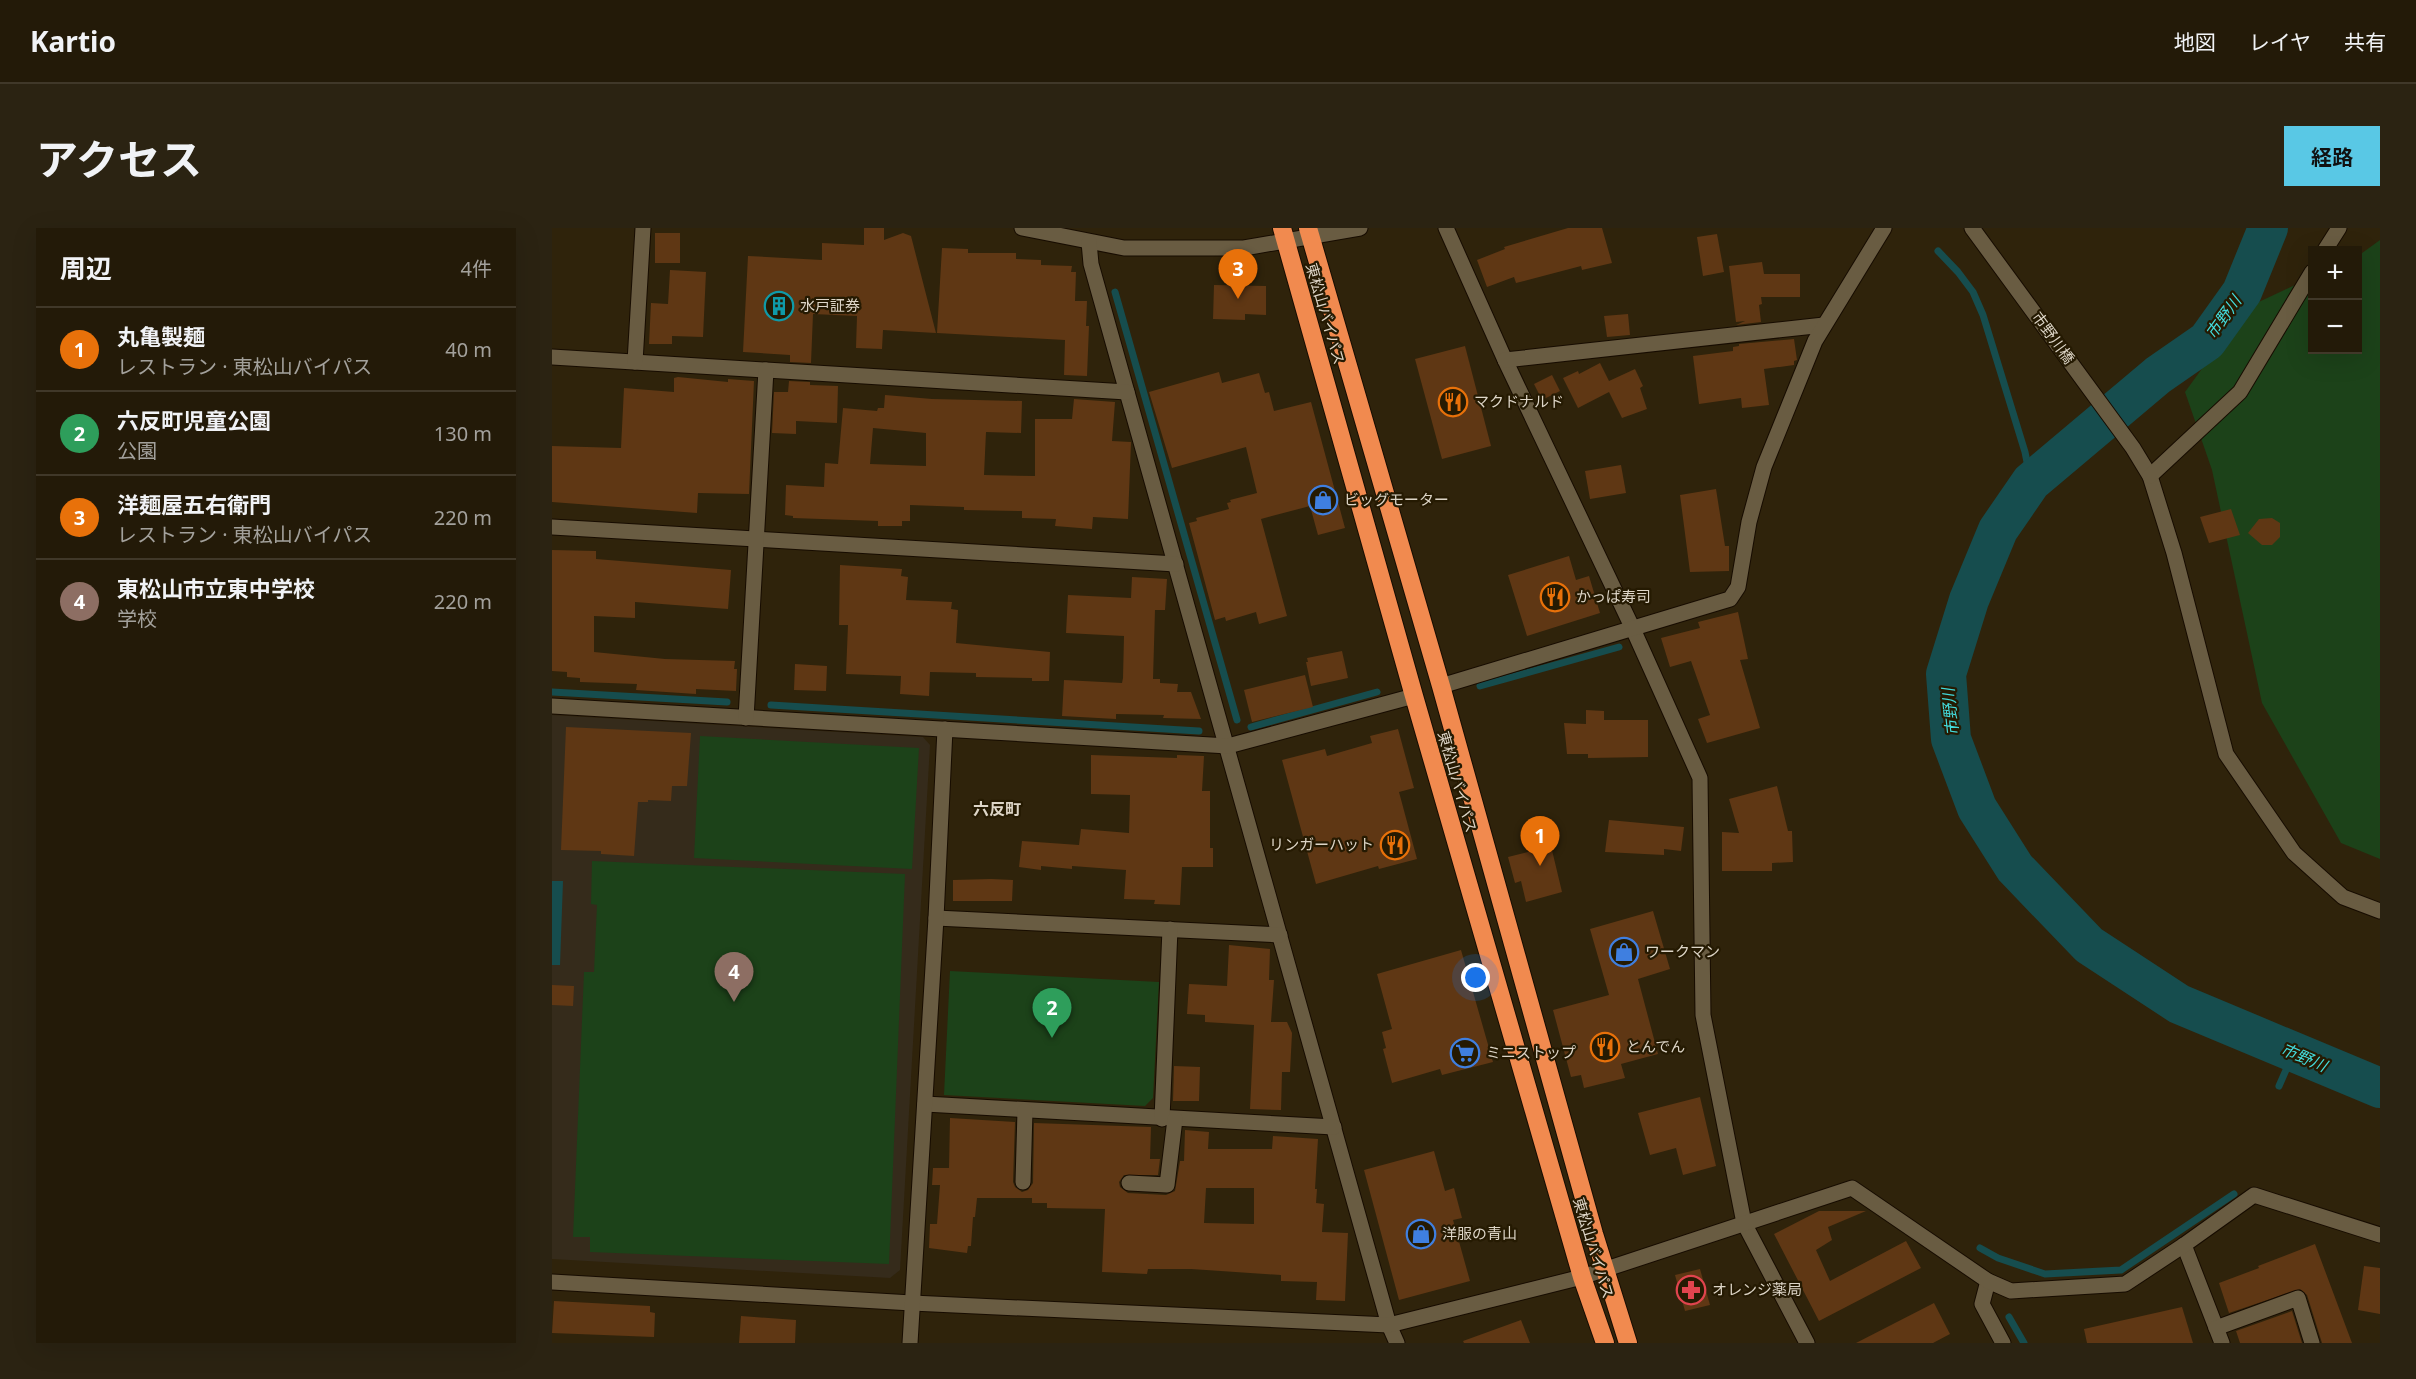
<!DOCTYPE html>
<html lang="ja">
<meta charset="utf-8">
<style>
:root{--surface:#231a08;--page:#2b2312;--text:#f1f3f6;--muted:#a3a19c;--line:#403829;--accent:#59c8e5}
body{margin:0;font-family:"Noto Sans","Noto Sans JP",sans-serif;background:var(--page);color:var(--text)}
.controls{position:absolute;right:18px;top:18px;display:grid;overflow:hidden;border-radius:0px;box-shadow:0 6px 24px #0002}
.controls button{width:54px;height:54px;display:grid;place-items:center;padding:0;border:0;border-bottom:2px solid var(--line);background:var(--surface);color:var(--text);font:30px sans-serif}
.you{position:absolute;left:924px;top:750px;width:21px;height:21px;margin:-15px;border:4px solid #fff;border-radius:50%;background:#1a73e8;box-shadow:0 0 0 9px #1a73e833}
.badge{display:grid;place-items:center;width:39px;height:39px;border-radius:50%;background:var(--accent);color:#fff;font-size:20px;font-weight:700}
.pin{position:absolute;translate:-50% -50px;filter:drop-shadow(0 2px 3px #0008)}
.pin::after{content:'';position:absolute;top:32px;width:21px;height:18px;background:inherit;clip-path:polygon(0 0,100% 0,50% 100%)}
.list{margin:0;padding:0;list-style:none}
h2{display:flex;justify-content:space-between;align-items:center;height:78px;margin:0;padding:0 24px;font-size:26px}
h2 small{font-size:20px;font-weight:400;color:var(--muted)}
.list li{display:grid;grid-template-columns:39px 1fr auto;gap:18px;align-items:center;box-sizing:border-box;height:84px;padding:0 24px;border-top:2px solid var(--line)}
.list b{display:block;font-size:22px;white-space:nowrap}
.list p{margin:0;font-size:20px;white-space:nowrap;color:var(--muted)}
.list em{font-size:20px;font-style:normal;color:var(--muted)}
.map{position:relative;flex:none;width:1828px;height:1115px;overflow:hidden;border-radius:0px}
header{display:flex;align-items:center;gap:36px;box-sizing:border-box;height:84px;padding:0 30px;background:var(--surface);border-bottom:2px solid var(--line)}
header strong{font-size:28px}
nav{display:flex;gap:33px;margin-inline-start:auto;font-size:21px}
.intro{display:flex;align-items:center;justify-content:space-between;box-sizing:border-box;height:144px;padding:0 36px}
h1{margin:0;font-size:42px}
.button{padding:15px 27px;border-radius:0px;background:var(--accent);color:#111;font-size:21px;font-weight:700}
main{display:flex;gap:36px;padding:0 36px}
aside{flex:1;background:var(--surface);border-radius:0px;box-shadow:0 6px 24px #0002}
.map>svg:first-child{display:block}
.education{fill:#352b1b}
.green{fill:#1c4219}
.water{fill:#164d4e}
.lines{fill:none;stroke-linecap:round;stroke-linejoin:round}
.stream{stroke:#164d4e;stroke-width:7}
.river{stroke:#164d4e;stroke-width:40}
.building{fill:#5f3714;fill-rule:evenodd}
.minor-casing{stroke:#170c00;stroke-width:17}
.highway-casing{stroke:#170c00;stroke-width:20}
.minor{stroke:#695c42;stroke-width:15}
.highway{stroke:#f18a4f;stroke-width:18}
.labels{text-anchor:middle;stroke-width:4.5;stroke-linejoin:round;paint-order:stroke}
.poi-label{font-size:15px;fill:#ddd5c7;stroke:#251a02;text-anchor:start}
.street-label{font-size:15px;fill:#ddd5c7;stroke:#251a02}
.water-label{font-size:16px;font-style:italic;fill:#43dbdc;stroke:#251a02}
.neighbourhood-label{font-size:16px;font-weight:bold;fill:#ddd5c7;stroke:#251a02}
</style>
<header>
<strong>Kartio</strong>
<nav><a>地図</a><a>レイヤ</a><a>共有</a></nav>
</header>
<div class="intro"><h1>アクセス</h1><a class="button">経路</a></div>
<main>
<aside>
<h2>周辺<small>4件</small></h2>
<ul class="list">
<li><span class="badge" style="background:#e8710a">1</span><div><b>丸亀製麺</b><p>レストラン · 東松山バイパス</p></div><em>40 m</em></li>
<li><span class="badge" style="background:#2e9e5b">2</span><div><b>六反町児童公園</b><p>公園</p></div><em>130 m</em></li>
<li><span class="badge" style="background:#e8710a">3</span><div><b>洋麺屋五右衛門</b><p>レストラン · 東松山バイパス</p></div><em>220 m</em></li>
<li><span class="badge" style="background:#8d6e63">4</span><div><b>東松山市立東中学校</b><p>学校</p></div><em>220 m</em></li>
</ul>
</aside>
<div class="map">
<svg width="1828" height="1115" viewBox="0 0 1828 1115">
<rect width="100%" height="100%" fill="#2f230b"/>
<!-- education -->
<path class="education" d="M 0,487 L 371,509 L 378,517 L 348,1042 L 338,1050 L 0,1031 Z"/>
<!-- green -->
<g class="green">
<path d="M 1828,12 L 1828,631 L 1789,615 L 1710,475 L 1660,242 L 1633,164 L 1694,80 L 1760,49 L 1760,122 L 1806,122 L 1806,28 Z"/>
<path d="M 148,508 L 367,520 L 360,641 L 142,630 Z"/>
<path d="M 40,633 L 353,646 L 337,1036 L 38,1024 L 38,1009 L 21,1009 L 32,744 L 42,744 L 45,677 L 39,676 Z"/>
<path d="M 398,743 L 607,754 L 601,870 L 593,878 L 392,867 Z"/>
</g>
<!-- water -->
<path class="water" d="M 0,653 L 11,653 L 8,737 L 0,737 Z"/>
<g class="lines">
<!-- stream -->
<g class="stream">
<path d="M 1386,23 L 1406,44 L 1421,64 L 1431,87 L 1473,224 L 1479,254"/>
<path d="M 563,64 L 685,492"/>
<path d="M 928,458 L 1067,419"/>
<path d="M 0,464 L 175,474"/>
<path d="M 219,477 L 647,503"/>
<path d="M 699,499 L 825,464"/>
<path d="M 1727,858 L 1741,826"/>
<path d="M 1428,1020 L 1446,1030 L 1493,1046 L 1569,1042 L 1682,966"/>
<path d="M 1457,1089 L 1472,1115"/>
</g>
<!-- river -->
<path class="river" d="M 1716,0 L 1690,64 L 1655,113 L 1606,147 L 1479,254 L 1446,302 L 1417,372 L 1394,446 L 1399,511 L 1425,580 L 1463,640 L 1537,717 L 1627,776 L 1828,860"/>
</g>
<!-- building -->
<g class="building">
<path d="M 312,0 L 332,0 L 332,12 L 351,5 L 359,8 L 384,105 L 331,102 L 330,121 L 304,120 L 305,88 L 261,86 L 259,135 L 238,134 L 238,127 L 191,124 L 196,28 L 270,32 L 270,15 L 312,17 Z"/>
<path d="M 1016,0 L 1050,0 L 1060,35 L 1030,42 L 1029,38 L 964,55 L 962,49 L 935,59 L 925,32 L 953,21 L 952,19 Z"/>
<rect x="103" y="5" width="25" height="30"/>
<path d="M 1165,6 L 1172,44 L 1151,48 L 1145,9 Z"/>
<path d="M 390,20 L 416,21 L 416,25 L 464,25 L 464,31 L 489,32 L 489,37 L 520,38 L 519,44 L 524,44 L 523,73 L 535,73 L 534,98 L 537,98 L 535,148 L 512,147 L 513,112 L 385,105 Z"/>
<path d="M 1210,34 L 1212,46 L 1248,46 L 1248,69 L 1209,69 L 1210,76 L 1207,77 L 1209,94 L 1184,97 L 1193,93 L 1184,94 L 1177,38 Z"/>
<path d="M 118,42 L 154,44 L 151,109 L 120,108 L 120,116 L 97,116 L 99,75 L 116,76 Z"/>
<path d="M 662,57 L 714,58 L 714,87 L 693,86 L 693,92 L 661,91 Z"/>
<path d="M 1076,86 L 1078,107 L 1055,109 L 1052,88 Z"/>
<path d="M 1242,111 L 1245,132 L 1242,133 L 1242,137 L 1212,141 L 1217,177 L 1190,180 L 1189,170 L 1147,176 L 1141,128 L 1181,123 L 1181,119 L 1187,118 L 1187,116 Z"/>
<path d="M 913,118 L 939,218 L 890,231 L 863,131 Z"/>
<path d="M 1048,135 L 1057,153 L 1083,141 L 1091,158 L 1088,160 L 1095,181 L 1070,190 L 1057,164 L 1026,180 L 1011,150 L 1026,143 L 1027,146 Z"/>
<path d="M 667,144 L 670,155 L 707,145 L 713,165 L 717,164 L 722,183 L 759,174 L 793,300 L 766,307 L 758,278 L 709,291 L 735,388 L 707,396 L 704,384 L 674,393 L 673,389 L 663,392 L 637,295 L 645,293 L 644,290 L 677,281 L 675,275 L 679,274 L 678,272 L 705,265 L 694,219 L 620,240 L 597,164 Z"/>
<path d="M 1000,147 L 1008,163 L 990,172 L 982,156 Z"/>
<path d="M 126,149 L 176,154 L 176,151 L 202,153 L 197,266 L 146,265 L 145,285 L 0,274 L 0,218 L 69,220 L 72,160 L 122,164 L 122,150 Z"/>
<path d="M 237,153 L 258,154 L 258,157 L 286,158 L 285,195 L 244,193 L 244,206 L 220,205 L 222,164 L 236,164 Z"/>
<path d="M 333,167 L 380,171 L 470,173 L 469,205 L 434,204 L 432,247 L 483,248 L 483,191 L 520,191 L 522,171 L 563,174 L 560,213 L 579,214 L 576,291 L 541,289 L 540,301 L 503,298 L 504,291 L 470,290 L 470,283 L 412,282 L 412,279 L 358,277 L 358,293 L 350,293 L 350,298 L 326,298 L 326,293 L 241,290 L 241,288 L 233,287 L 234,257 L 272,259 L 273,235 L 286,236 L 291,180 L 325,183 L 326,180 L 332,180 ZM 321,200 L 374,205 L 374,238 L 318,236 Z"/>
<path d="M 1069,237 L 1074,265 L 1038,271 L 1033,243 Z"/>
<path d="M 1164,261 L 1173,318 L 1177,318 L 1177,343 L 1138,344 L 1128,267 Z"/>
<path d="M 1679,281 L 1688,307 L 1657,315 L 1648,289 Z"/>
<path d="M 1720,290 L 1728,295 L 1728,309 L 1720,317 L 1710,317 L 1696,305 L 1707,291 Z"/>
<path d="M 0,322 L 44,323 L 44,331 L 179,342 L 176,381 L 83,374 L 83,390 L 42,388 L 42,424 L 113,431 L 183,433 L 182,441 L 185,441 L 184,463 L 144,461 L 144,466 L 84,462 L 85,456 L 28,454 L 28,450 L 15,449 L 15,444 L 0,443 Z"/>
<path d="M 1017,328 L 1024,352 L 1037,348 L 1048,385 L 975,408 L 956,347 Z"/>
<path d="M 288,337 L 350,341 L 349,348 L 356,349 L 354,372 L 400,374 L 399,381 L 406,382 L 404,415 L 498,424 L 497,453 L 480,453 L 480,450 L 424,449 L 424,445 L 378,444 L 377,468 L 348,466 L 349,448 L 294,446 L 296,397 L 287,397 Z"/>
<path d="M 580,349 L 615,351 L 613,382 L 603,382 L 601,451 L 608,451 L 608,455 L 626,456 L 625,464 L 639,464 L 649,491 L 611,490 L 612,487 L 564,486 L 564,491 L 510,488 L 512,452 L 570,455 L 571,450 L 572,408 L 514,405 L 516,367 L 579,370 Z"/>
<path d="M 1186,384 L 1196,431 L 1188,432 L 1208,500 L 1155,515 L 1146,491 L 1158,487 L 1139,433 L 1118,439 L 1109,410 L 1148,400 L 1146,394 Z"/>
<path d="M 790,423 L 796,450 L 759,458 L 754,434 L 756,434 L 755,430 Z"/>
<path d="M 243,436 L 275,438 L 274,463 L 242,462 Z"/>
<path d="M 753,447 L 761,479 L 700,494 L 692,462 Z"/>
<path d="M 1034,482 L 1052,483 L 1052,492 L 1096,492 L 1096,529 L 1036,530 L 1036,526 L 1015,526 L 1012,495 L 1034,496 Z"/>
<path d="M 14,499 L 139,505 L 135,558 L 120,558 L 119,573 L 96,572 L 96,574 L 86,574 L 82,628 L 49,626 L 49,623 L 9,622 Z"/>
<path d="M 846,501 L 862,560 L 847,564 L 865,631 L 827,641 L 826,638 L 764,656 L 730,532 L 773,521 L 775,528 L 820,515 L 818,508 Z"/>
<path d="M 539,527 L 625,530 L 625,527 L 652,528 L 650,563 L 658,563 L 658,620 L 661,620 L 661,639 L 630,639 L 628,677 L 602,676 L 603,672 L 572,671 L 574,642 L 520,638 L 520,641 L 489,638 L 489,642 L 467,639 L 470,613 L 527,617 L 529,601 L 577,605 L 578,567 L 539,566 Z"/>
<path d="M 1225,558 L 1236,603 L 1240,603 L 1241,634 L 1220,635 L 1220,643 L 1170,643 L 1170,604 L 1187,605 L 1177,571 Z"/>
<path d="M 1057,592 L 1132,599 L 1129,623 L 1112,621 L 1112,627 L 1053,624 Z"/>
<path d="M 999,618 L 1010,664 L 974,674 L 969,653 L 963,655 L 956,629 Z"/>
<path d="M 439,651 L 461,652 L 460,673 L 401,673 L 401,652 Z"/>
<path d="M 1101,683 L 1118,741 L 1086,751 L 1106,826 L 1069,836 L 1073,850 L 1032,860 L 1029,847 L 1019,849 L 1001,782 L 1057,767 L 1038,701 Z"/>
<path d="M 677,717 L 718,721 L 717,752 L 722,752 L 719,794 L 735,794 L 740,805 L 738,844 L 730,844 L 729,882 L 698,881 L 702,797 L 653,794 L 653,787 L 635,786 L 637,756 L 675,758 Z"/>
<path d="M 909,722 L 941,834 L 890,847 L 888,841 L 840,855 L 831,821 L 834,820 L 830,804 L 840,801 L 825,746 Z"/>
<path d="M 0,757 L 22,758 L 21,778 L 0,777 Z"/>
<path d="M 622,838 L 648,839 L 647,873 L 621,873 Z"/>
<path d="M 1148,869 L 1164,938 L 1131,947 L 1124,920 L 1098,927 L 1086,885 Z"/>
<path d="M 398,890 L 463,894 L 461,954 L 463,959 L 470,964 L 476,962 L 481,955 L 482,895 L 599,899 L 598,931 L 608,931 L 606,947 L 572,947 L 567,954 L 568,959 L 576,965 L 614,967 L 623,963 L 628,933 L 632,933 L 633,902 L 657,904 L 656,921 L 720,921 L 721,908 L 766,911 L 763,961 L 765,961 L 764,975 L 772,976 L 770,1004 L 796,1005 L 793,1073 L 764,1072 L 765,1054 L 729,1053 L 729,1047 L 639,1041 L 596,1041 L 595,1046 L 550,1044 L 553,981 L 495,980 L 495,975 L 480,975 L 480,970 L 425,970 L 423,989 L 421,989 L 419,1018 L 416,1018 L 415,1025 L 377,1020 L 378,996 L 385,996 L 388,957 L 380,957 L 381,940 L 397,940 ZM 654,960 L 702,960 L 702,996 L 652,995 Z"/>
<path d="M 882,923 L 893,963 L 902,960 L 910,990 L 901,992 L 918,1053 L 847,1072 L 812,942 Z"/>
<path d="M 1267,983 L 1314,983 L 1276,999 L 1280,1012 L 1264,1022 L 1278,1053 L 1354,1013 L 1369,1040 L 1267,1093 L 1222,1006 Z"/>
<path d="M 1763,1016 L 1800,1115 L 1770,1115 L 1755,1067 L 1748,1061 L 1677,1085 L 1667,1055 L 1707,1040 L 1706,1038 Z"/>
<path d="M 1812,1038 L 1828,1040 L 1828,1086 L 1806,1082 Z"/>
<path d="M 1148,1041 L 1158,1077 L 1133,1083 L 1123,1047 Z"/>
<path d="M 2,1073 L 98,1078 L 98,1084 L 103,1085 L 102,1109 L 0,1105 Z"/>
<path d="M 1382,1075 L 1398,1106 L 1381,1115 L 1304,1115 Z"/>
<path d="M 1630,1079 L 1641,1115 L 1535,1115 L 1532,1101 Z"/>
<path d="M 1740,1083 L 1750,1115 L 1688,1115 L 1684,1103 Z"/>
<path d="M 189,1088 L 244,1092 L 243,1115 L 187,1115 Z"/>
<path d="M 969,1092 L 978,1115 L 912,1115 L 911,1113 Z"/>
</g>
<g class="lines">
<!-- minor casing -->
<g class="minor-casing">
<g id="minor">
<path d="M 470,0 L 572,20 L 692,20 L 808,0"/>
<path d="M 894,0 L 953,132 L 1081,401 L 1148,550 L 1151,787 L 1192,995 L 1255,1115"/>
<path d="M 1420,0 L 1581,220 L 1598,248 L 1622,325 L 1674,526 L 1742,625 L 1791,669 L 1828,683"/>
<path d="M 537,14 L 539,36 L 837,1097 L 845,1115"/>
<path d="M 1773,22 L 1787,0"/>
<path d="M 0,129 L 575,164"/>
<path d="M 953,132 L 1272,97"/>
<path d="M 83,134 L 91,0"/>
<path d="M 1598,248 L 1688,164 L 1760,44"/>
<path d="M 0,299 L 624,336"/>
<path d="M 889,458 L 1178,371 L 1186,359 L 1197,294 L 1212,239 L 1263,113 L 1332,0"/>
<path d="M 0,478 L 676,518 L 862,468"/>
<path d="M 194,490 L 214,142"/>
<path d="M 384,690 L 728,707"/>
<path d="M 373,876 L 782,899"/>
<path d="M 610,891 L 618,701"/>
<path d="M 471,954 L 473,883"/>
<path d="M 577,955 L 615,957 L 623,891"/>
<path d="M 1632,1017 L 1670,1115"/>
<path d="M 1436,1053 L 1430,1076 L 1451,1115"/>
<path d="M 0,1054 L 360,1075 L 837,1097 L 1030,1049 L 1300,960 L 1436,1053 L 1459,1063 L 1573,1056 L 1632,1017 L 1702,967 L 1828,1007"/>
<path d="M 1664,1100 L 1746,1070 L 1760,1115"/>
<path d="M 358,1115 L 384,690 L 393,501"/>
</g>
</g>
<!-- highway casing -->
<g class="highway-casing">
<g id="highway">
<path d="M 730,0 L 862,468 L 1030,1049 L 1053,1115"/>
<path d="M 756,0 L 889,458 L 1042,1006 L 1076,1115"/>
</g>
</g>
<!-- minor -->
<use href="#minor" class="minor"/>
<!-- highway -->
<use href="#highway" class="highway"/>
</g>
<!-- icons -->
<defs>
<g id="building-ring" transform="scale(1.5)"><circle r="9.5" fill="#251a02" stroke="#0f9aa8" stroke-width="1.5"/><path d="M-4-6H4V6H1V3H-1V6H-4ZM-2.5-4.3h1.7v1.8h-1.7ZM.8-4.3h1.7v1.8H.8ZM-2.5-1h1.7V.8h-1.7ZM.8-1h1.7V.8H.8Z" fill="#0f9aa8"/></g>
<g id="restaurant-ring" transform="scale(1.5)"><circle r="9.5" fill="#251a02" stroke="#e8710a" stroke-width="1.5"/><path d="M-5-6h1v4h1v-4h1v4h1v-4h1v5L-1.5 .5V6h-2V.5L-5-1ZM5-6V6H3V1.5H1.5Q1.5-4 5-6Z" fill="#e8710a"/></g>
<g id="shop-ring" transform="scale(1.5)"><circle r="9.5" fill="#251a02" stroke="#3f7fe0" stroke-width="1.5"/><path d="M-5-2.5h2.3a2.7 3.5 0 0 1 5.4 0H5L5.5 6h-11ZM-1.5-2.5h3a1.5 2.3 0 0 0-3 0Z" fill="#3f7fe0"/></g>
<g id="supermarket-ring" transform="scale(1.5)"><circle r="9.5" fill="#251a02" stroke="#3f7fe0" stroke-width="1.5"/><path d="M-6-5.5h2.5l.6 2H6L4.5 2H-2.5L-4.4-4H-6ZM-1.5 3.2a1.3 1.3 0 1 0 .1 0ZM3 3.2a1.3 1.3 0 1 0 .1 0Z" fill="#3f7fe0"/></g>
<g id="pharmacy-ring" transform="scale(1.5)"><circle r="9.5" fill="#251a02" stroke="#e0444e" stroke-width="1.5"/><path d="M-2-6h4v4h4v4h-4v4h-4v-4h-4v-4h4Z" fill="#e0444e"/></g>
</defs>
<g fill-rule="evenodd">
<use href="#building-ring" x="227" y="78"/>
<use href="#restaurant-ring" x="901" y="174"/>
<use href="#shop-ring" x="771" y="272"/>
<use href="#restaurant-ring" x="1003" y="369"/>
<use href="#restaurant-ring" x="843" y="617"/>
<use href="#shop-ring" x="1072" y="724"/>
<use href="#restaurant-ring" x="1053" y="819"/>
<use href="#supermarket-ring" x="913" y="825"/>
<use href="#shop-ring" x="869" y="1006"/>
<use href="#pharmacy-ring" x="1139" y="1062"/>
</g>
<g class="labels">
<!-- poi labels -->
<g class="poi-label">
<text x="248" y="83">水戸証券</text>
<text x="922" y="179">マクドナルド</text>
<text x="792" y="277">ビッグモーター</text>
<text x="1024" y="374">かっぱ寿司</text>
<text x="822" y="622" text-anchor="end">リンガーハット</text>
<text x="1093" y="729">ワークマン</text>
<text x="1074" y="824">とんでん</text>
<text x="934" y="830">ミニストップ</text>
<text x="890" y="1011">洋服の青山</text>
<text x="1160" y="1067">オレンジ薬局</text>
</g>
<!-- street labels -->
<g class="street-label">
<text transform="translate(773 86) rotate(74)" y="5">東松山バイパス</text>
<text transform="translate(1501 110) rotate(54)" y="5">市野川橋</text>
<text transform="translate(905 554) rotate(74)" y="5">東松山バイパス</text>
<text transform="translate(1041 1020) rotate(73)" y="5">東松山バイパス</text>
</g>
<!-- water labels -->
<g class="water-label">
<text transform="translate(1671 89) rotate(-54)" y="6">市野川</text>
<text transform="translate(1398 484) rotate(-96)" y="6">市野川</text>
<text transform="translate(1752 829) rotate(23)" y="6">市野川</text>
</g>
<!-- neighbourhood labels -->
<g class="neighbourhood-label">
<text x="445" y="587">六反町</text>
</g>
</g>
</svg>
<div class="controls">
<button>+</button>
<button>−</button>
</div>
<div class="you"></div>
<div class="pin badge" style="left:988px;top:638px;background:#e8710a">1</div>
<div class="pin badge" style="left:500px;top:810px;background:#2e9e5b">2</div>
<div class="pin badge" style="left:686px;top:71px;background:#e8710a">3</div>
<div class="pin badge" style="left:182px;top:774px;background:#8d6e63">4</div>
</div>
</main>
